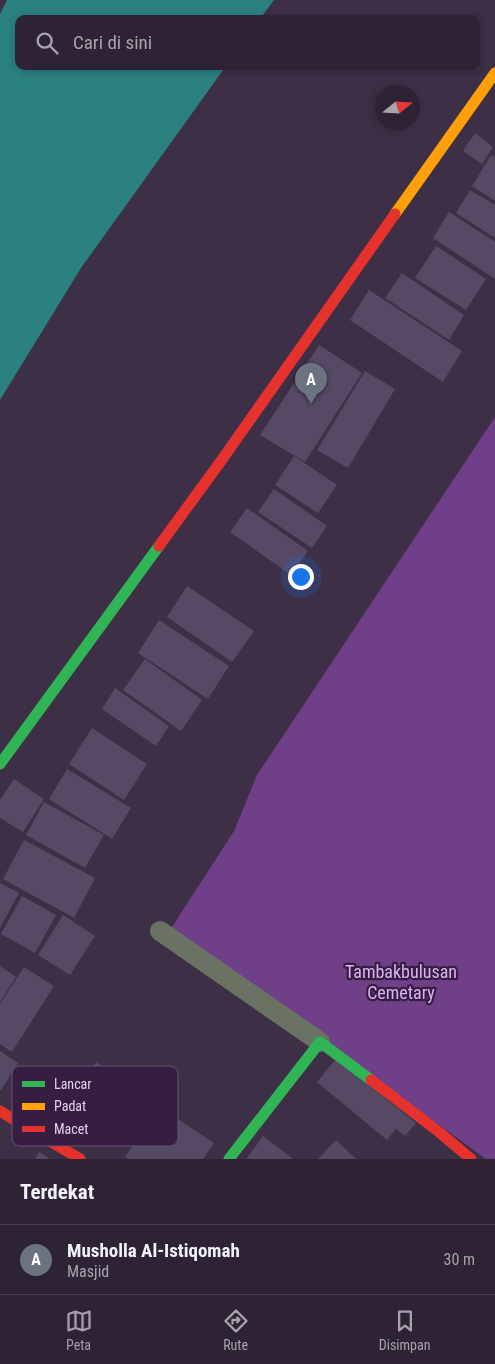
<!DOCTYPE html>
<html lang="id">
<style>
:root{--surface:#2e2334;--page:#362b3c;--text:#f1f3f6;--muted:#a7a4ac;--line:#49404f;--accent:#a899b0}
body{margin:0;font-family:"Roboto Condensed",sans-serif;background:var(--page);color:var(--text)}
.compass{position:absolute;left:375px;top:85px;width:45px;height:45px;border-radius:50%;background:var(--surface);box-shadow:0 2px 8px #0003;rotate:72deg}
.you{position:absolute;left:300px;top:576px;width:18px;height:18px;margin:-12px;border:4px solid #fff;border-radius:50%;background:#1a73e8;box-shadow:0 0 0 8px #1a73e833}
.badge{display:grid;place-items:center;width:32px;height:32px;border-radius:50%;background:var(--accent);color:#fff;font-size:16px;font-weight:700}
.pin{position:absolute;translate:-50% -41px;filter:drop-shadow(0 1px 2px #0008)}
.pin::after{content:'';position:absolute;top:26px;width:18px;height:15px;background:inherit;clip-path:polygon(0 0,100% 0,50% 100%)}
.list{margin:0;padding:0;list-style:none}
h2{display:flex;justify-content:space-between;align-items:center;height:65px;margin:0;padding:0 20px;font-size:21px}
h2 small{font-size:16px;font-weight:400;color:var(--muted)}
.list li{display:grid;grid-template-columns:32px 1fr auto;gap:15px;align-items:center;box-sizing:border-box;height:70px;padding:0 20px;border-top:1px solid var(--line)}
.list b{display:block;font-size:19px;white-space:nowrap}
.list p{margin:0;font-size:16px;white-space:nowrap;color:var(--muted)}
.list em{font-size:16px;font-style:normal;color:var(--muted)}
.icon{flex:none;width:28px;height:28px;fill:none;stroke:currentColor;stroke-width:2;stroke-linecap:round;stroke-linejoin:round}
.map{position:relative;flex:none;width:495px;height:1159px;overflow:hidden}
.search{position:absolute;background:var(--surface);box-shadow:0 2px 8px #0003;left:15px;right:15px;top:15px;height:55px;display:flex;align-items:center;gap:12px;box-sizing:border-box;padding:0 18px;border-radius:10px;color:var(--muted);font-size:19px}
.sheet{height:135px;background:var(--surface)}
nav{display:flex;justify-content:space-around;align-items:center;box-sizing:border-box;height:70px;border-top:1px solid var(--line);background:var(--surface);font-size:14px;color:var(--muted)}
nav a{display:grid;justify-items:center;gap:2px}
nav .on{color:var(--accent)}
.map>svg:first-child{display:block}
.green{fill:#6f3f88}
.water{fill:#2b8080}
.building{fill:#554964}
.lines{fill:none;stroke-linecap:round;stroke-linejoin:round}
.lane{stroke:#6a7264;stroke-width:20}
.fast{stroke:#30b455;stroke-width:11}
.slow{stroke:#ff9f0a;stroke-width:11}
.jam{stroke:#e5322d;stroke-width:11}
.labels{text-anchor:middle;stroke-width:4.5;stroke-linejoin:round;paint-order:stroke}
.park-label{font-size:18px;fill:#ddb2f5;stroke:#361d42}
.key{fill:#361d42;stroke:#695374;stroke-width:1}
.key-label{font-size:14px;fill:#e1d2e9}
</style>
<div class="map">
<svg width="495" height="1159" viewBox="0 0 495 1159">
<rect width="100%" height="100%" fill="#3d2f45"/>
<!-- green -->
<path class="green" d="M 495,417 L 495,1159 L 486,1159 L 170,930 L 234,831 L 257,775 Z"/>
<!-- water -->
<path class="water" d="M 7,0 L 274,0 L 260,19 L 19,19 L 19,66 L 226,66 L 81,268 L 0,400 L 0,14 Z"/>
<!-- building -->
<g class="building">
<path d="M 475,133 L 493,147 L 482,164 L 463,151 Z"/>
<path d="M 491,155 L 495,157 L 495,201 L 472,186 Z"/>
<path d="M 470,190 L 495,205 L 495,238 L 456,213 Z"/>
<path d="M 449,212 L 495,242 L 495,279 L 433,238 Z"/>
<path d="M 436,246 L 486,279 L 466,310 L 415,278 Z"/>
<path d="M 402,273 L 464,315 L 449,340 L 385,298 Z"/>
<path d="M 369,290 L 462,351 L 443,382 L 350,320 Z"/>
<path d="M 319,345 L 362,373 L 305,462 L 260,435 Z"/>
<path d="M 365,371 L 395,389 L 348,468 L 317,450 Z"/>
<path d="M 294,456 L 337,485 L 318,513 L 275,485 Z"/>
<path d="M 274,489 L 327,526 L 312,548 L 258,512 Z"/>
<path d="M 247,508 L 308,551 L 291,575 L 230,532 Z"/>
<path d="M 187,586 L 254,631 L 232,662 L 167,617 Z"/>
<path d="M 159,620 L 229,666 L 208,699 L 138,653 Z"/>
<path d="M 145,659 L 202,700 L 181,731 L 123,690 Z"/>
<path d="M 115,688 L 169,726 L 156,746 L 102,709 Z"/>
<path d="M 92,728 L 147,764 L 124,800 L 69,764 Z"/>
<path d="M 67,769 L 131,808 L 112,839 L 49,799 Z"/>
<path d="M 14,779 L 44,799 L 23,832 L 0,818 L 0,800 Z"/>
<path d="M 44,802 L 104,835 L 85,868 L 26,835 Z"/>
<path d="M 24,840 L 95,878 L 74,918 L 3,879 Z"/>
<path d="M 0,883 L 19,893 L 0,928 Z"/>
<path d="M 22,896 L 56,915 L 35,953 L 1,934 Z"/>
<path d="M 63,915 L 95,936 L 70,975 L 38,955 Z"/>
<path d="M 0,966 L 16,977 L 0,1002 Z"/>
<path d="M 24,967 L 54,986 L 12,1052 L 0,1044 L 0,1004 Z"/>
<path d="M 0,1051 L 18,1063 L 1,1090 L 0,1090 Z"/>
<path d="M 336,1059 L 416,1123 L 405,1136 L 396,1129 L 387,1140 L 317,1082 Z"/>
<path d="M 96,1062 L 130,1084 L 97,1144 L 62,1122 Z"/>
<path d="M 158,1106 L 214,1143 L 203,1159 L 128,1159 L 125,1157 Z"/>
<path d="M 263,1136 L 293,1159 L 248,1159 L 247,1158 Z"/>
<path d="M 336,1140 L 356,1159 L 318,1159 Z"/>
<path d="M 39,1152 L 50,1159 L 35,1159 Z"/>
</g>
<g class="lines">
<!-- lane -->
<path class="lane" d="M 160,931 L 320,1042"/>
<!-- fast -->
<g class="fast">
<path d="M 0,764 L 159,546"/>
<path d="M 229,1159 L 320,1042 L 371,1080"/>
</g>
<!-- slow -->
<path class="slow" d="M 395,214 L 495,73"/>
<!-- jam -->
<g class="jam">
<path d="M 159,546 L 221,461 L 395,214"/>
<path d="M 371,1080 L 439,1132 L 471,1159"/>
<path d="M 0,1111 L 80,1159"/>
</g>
</g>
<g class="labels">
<!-- park labels -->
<g class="park-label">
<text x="401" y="978">Tambakbulusan<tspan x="401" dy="21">Cemetary</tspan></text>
</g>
</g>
<!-- legend -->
<rect x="12" y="1066" width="166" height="80" rx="8" class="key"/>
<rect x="22" y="1081" width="23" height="6" fill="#30b455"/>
<rect x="22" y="1103" width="23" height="7" fill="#ff9f0a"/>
<rect x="22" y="1126" width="23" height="6" fill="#e5322d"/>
<g class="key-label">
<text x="54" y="1089">Lancar</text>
<text x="54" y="1111">Padat</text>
<text x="54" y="1134">Macet</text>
</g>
</svg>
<svg class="compass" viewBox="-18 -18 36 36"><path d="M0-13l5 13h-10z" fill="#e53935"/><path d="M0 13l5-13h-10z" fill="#a7a4ac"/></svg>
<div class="you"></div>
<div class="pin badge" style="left:311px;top:404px;background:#6b7280">A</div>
<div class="search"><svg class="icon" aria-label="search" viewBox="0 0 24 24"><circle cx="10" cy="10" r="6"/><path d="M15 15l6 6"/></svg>Cari di sini</div>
</div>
<section class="sheet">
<h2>Terdekat<small></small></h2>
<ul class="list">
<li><span class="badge" style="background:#6b7280">A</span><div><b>Musholla Al-Istiqomah</b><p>Masjid</p></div><em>30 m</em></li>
</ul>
</section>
<nav>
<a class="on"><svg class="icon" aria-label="map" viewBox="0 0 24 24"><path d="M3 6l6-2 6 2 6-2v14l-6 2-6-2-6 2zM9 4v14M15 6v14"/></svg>Peta</a>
<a><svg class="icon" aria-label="directions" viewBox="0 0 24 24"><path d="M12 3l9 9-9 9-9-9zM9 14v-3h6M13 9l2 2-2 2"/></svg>Rute</a>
<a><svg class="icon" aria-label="saved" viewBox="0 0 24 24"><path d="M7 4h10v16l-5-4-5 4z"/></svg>Disimpan</a>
</nav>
